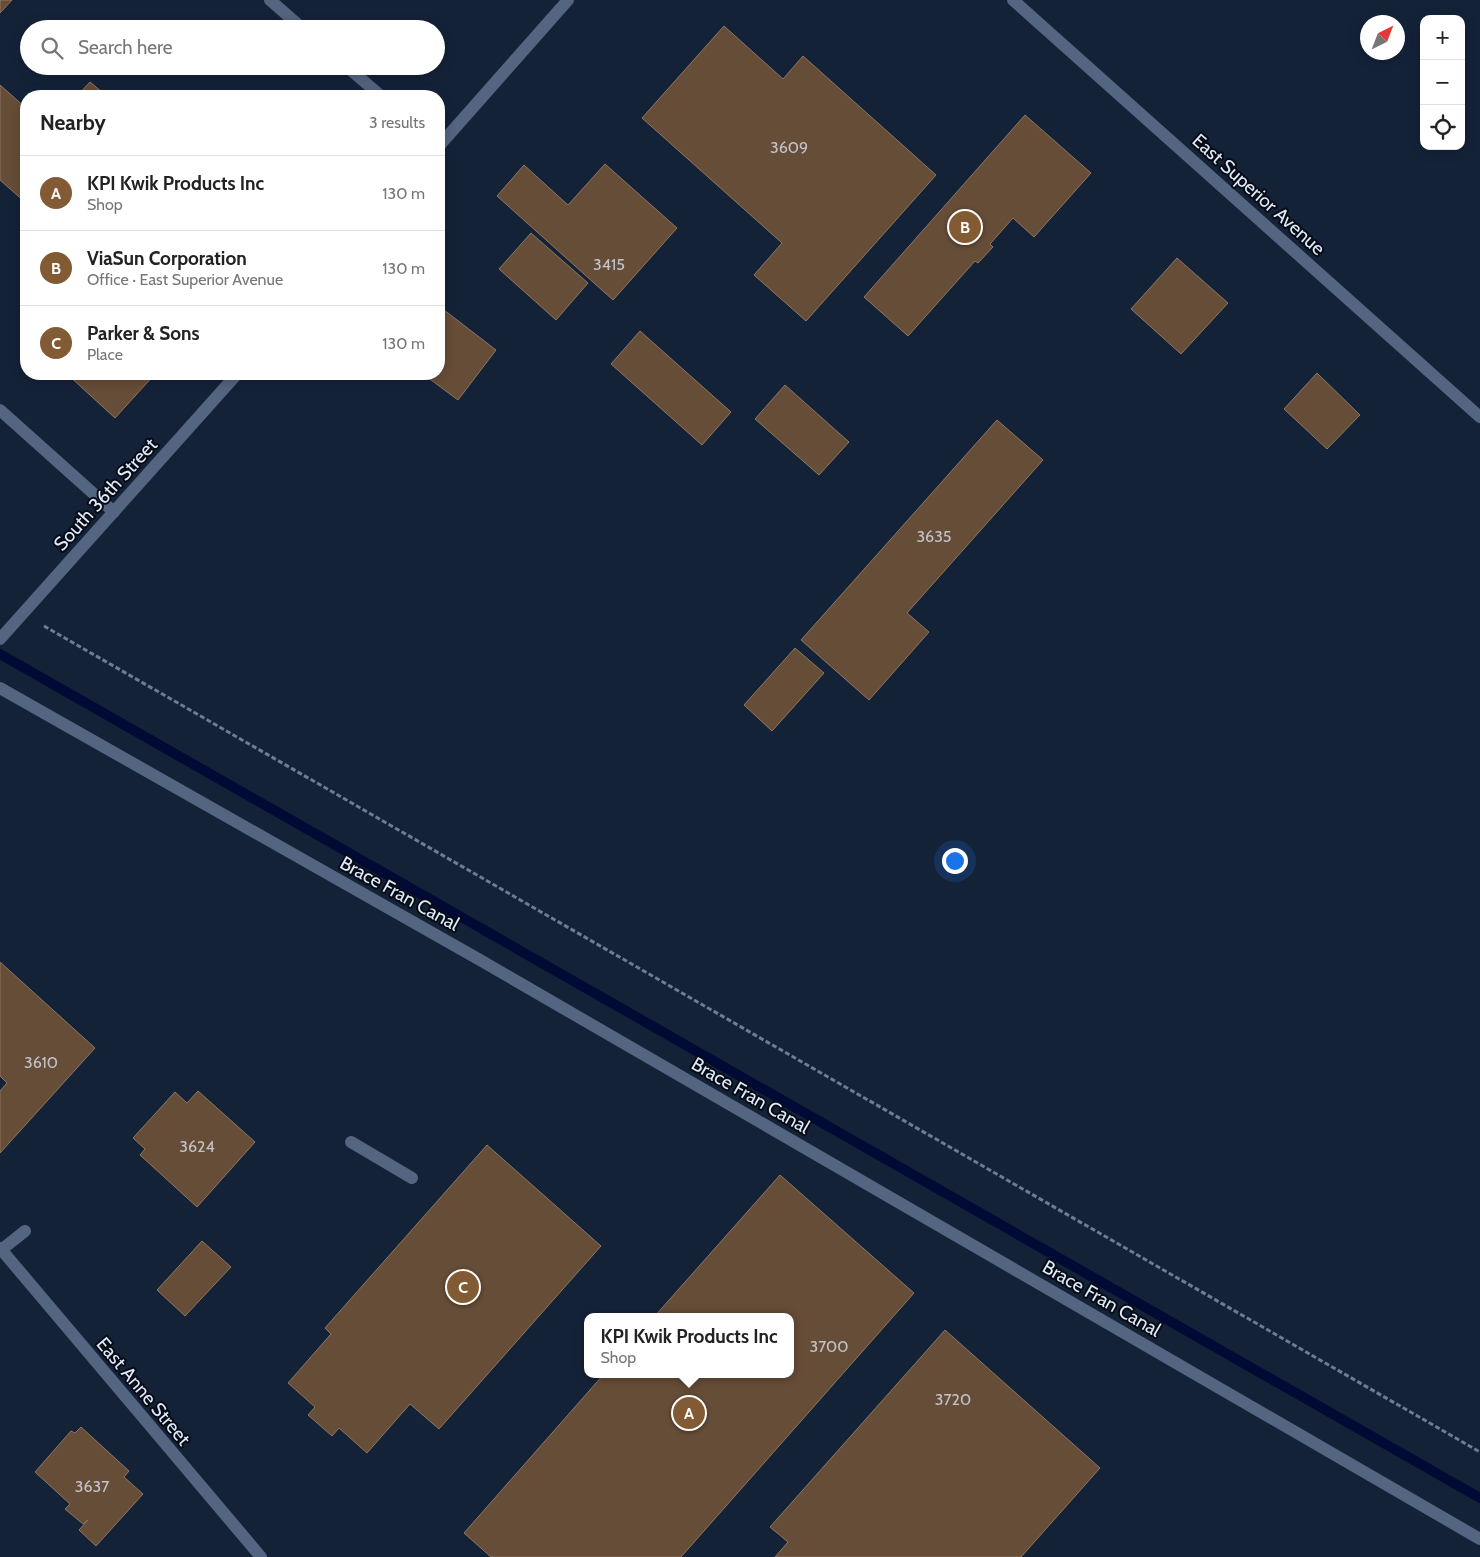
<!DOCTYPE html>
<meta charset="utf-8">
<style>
:root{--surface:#fff;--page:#f2f2f2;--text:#222;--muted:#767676;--line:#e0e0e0;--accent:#825b34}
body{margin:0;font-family:Cabin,sans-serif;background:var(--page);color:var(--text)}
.controls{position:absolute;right:15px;top:15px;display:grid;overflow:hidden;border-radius:10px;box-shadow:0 2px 12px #0003}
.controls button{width:45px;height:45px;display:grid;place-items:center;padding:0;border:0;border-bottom:1px solid var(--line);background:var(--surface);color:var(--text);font:25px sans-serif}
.compass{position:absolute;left:1360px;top:15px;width:45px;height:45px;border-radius:50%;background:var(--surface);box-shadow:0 2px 12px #0003;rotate:42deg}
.you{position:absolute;left:954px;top:860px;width:18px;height:18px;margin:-12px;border:4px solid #fff;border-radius:50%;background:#1a73e8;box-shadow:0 0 0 8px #1a73e833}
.badge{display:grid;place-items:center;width:32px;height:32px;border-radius:50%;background:var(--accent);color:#fff;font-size:16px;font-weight:700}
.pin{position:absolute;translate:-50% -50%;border:2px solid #fff;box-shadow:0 1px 5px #0006}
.popup{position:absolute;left:584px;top:1313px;width:210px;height:65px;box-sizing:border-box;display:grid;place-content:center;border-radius:10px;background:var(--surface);filter:drop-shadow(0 1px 4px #0005);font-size:16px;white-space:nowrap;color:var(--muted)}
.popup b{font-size:19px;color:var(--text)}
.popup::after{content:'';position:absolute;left:50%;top:100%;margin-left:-10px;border:10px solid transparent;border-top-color:var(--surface)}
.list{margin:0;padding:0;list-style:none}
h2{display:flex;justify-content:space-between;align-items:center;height:65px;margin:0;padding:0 20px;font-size:21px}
h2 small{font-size:16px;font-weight:400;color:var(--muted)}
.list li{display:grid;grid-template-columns:32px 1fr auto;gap:15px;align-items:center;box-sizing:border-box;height:75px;padding:0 20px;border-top:1px solid var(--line)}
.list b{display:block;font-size:19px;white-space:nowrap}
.list p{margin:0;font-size:16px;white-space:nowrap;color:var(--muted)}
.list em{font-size:16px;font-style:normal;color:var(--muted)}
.icon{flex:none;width:28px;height:28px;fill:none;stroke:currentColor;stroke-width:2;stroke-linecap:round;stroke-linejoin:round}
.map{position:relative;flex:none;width:1480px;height:1557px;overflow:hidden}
.search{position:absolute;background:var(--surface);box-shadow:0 2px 12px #0003;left:20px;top:20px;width:425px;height:55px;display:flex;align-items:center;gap:12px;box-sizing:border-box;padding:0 18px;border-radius:28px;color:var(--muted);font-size:19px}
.panel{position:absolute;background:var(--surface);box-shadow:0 2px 12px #0003;left:20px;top:90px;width:425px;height:290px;border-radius:20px}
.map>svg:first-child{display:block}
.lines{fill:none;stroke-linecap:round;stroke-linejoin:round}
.stream{stroke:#000a34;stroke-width:10}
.building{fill:#664d38;stroke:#907760}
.path{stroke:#6f7b8e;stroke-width:3;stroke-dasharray:5 2.5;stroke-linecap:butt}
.lane{stroke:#546581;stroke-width:12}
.street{stroke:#546581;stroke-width:12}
.labels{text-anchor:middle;stroke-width:4;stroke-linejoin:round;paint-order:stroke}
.number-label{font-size:16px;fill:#c2c3c9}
.street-label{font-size:19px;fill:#e0eaf9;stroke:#060b15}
</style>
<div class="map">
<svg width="1480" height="1557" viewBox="0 0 1480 1557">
<rect width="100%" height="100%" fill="#142238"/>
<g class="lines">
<!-- stream -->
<path class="stream" d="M 0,654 L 1480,1498"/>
</g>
<!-- building -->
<g class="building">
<path d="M 0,0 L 12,0 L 0,13 Z"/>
<path d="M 724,26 L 783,79 L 803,56 L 936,175 L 806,321 L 754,275 L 782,243 L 642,118 Z"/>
<path d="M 90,82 L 107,96 L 77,96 Z"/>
<path d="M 0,85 L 26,108 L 26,203 L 0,180 Z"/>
<path d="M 1025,115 L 1091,173 L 1034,237 L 1013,218 L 990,244 L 993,247 L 978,263 L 975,261 L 908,336 L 864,297 Z"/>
<path d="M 605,164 L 677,228 L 613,300 L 497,196 L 524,165 L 568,205 Z"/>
<path d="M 531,233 L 588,283 L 556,320 L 499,269 Z"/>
<path d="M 1177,258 L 1228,303 L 1181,354 L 1131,309 Z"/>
<path d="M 444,310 L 496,350 L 458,400 L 423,374 L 439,374 L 439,317 Z"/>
<path d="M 640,331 L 731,412 L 702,445 L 611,364 Z"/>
<path d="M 1317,373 L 1360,415 L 1327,449 L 1284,409 Z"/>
<path d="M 67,374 L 155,374 L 115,418 Z"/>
<path d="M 785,385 L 849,442 L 819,475 L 755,419 Z"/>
<path d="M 997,420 L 1043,460 L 907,613 L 929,632 L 869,700 L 801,640 Z"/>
<path d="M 795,648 L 824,673 L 772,731 L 744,705 Z"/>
<path d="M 0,962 L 95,1048 L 0,1153 L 0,1091 L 7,1083 L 0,1076 Z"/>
<path d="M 198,1091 L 255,1142 L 197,1207 L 140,1155 L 145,1149 L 133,1138 L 175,1092 L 187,1103 Z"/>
<path d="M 487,1145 L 601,1246 L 439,1429 L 410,1404 L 367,1453 L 339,1428 L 332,1436 L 308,1415 L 315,1407 L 288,1383 L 331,1334 L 325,1328 Z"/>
<path d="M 780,1175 L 914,1293 L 681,1557 L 491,1557 L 464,1533 L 604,1374 L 790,1374 L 790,1317 L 654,1317 Z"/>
<path d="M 202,1241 L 231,1267 L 185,1316 L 157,1290 Z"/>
<path d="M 945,1330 L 1100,1468 L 1021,1557 L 775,1557 L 788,1542 L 770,1527 Z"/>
<path d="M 81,1427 L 129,1471 L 124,1477 L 143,1494 L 96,1546 L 79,1530 L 88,1520 L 83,1524 L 65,1509 L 70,1504 L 35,1472 L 71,1431 L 75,1433 Z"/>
</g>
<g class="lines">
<!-- path -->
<path class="path" d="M 44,626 L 1480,1452"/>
<!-- lane -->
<g class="lane">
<path d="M 0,688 L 480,960 L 1480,1539"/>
<path d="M 351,1142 L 412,1178"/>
<path d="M 1,1250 L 25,1231"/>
</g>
<!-- street -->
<g class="street">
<path d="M 270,0 L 303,29"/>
<path d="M 1013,0 L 1480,417"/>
<path d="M 346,66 L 381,96"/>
<path d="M 439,146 L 568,0"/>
<path d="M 0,410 L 114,512"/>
<path d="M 0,639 L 237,374"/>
<path d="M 0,1248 L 261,1557"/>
</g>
</g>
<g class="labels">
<!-- number labels -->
<g class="number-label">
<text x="789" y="153">3609</text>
<text x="609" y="270">3415</text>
<text x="934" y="542">3635</text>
<text x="41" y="1068">3610</text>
<text x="197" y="1152">3624</text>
<text x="829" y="1352">3700</text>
<text x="953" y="1405">3720</text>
<text x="92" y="1492">3637</text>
</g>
<!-- street labels -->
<g class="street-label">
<text transform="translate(1259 194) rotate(42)" y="7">East Superior Avenue</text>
<text transform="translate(105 494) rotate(-48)" y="7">South 36th Street</text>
<text transform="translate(400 893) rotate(29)" y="7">Brace Fran Canal</text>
<text transform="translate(751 1095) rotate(30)" y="7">Brace Fran Canal</text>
<text transform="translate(1102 1298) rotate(30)" y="7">Brace Fran Canal</text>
<text transform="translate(144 1391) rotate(50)" y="7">East Anne Street</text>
</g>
</g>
</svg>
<div class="controls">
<button>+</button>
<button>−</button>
<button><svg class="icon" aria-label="locate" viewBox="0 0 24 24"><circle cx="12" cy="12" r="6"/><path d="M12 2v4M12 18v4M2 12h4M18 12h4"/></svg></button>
</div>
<svg class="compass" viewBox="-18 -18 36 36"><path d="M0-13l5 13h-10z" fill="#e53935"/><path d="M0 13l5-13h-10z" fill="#767676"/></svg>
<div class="you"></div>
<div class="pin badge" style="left:689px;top:1413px">A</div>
<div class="popup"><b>KPI Kwik Products Inc</b>Shop</div>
<div class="pin badge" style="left:965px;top:227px">B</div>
<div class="pin badge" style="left:463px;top:1287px">C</div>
<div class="search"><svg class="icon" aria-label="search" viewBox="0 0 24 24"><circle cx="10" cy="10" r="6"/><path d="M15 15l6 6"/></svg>Search here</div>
<section class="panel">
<h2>Nearby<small>3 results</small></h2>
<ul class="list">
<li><span class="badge">A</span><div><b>KPI Kwik Products Inc</b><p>Shop</p></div><em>130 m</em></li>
<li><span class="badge">B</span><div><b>ViaSun Corporation</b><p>Office · East Superior Avenue</p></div><em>130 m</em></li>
<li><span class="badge">C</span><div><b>Parker &amp; Sons</b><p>Place</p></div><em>130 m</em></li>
</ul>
</section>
</div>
